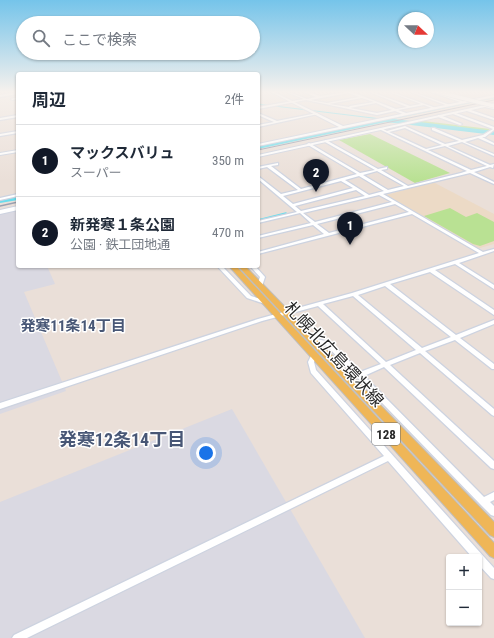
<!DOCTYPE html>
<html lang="ja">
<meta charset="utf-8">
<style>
:root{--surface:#fff;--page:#f6f6f7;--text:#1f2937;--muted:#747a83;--line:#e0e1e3;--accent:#111827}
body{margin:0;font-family:"Roboto Condensed","Noto Sans JP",sans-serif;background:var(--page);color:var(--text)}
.controls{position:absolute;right:12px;bottom:12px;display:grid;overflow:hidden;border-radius:4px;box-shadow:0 1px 3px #0004}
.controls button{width:36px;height:36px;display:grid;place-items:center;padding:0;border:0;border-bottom:1px solid var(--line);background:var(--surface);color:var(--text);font:20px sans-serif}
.compass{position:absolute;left:398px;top:12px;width:36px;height:36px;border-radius:50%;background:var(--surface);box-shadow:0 1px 3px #0004;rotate:112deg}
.you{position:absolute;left:206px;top:453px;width:14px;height:14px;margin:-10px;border:3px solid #fff;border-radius:50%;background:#1a73e8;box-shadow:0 0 0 6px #1a73e833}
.badge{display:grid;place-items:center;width:26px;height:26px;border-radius:50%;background:var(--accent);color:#fff;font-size:13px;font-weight:700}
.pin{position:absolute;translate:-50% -33px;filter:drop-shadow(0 1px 2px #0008)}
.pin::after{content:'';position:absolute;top:21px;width:14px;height:12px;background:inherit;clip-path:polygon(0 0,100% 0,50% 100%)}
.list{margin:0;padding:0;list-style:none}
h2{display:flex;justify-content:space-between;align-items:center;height:52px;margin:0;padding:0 16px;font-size:17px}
h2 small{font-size:13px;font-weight:400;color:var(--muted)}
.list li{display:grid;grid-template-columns:26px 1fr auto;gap:12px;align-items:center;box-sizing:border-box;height:72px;padding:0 16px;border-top:1px solid var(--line)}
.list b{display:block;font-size:15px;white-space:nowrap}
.list p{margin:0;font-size:13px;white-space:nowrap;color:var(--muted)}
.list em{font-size:13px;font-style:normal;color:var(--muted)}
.icon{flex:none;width:22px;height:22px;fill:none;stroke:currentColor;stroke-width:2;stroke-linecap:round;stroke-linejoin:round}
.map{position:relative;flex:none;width:494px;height:638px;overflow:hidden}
.search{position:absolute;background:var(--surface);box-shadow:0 1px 3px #0004;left:16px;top:16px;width:244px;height:44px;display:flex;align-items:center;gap:10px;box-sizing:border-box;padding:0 14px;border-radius:22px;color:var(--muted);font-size:15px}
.panel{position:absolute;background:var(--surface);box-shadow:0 1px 3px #0004;left:16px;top:72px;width:244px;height:196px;border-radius:4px}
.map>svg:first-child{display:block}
.industrial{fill:#dad9e2}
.education{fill:#ecdac6}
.green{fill:#b9e193}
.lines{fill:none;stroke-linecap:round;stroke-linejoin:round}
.stream-far1{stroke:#69dded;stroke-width:1}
.stream{stroke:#69dded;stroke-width:1.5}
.river{fill:#69dded;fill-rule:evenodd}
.minor-casing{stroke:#cdd3e0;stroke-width:2.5}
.tertiary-casing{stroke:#cdd3e0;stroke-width:2}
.primary-casing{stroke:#bebebe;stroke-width:2}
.minor{fill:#fff;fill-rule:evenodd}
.tertiary{fill:#fff;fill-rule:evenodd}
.primary{fill:#efb657;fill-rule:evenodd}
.rail-far1{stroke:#9ba1b1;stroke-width:1}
.rail{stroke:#9ba1b1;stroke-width:1.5}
.tertiary-bridge-casing{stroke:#cdd3e0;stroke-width:4.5;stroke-linecap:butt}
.tertiary-bridge{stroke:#fff;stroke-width:3.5}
.labels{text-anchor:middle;stroke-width:3;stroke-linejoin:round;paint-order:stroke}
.shield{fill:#fff;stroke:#686868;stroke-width:1}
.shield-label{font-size:13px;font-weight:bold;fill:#272727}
.neighbourhood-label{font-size:15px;font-weight:bold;fill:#485776;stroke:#fff}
.near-street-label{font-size:17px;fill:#272727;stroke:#fff}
.near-neighbourhood-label{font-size:18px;font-weight:bold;fill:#485776;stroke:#fff}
</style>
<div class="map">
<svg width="494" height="638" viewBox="0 0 494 638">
<rect width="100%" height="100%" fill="#eadfd8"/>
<!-- industrial -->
<g class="industrial">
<path d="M 18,206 L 18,266 L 47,266 L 55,284 L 24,292 L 66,391 L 0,414 L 0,210 Z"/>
<path d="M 232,409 L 365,638 L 0,638 L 0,502 Z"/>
</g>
<!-- education -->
<path class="education" d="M 433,182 L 494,214 L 494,244 L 480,248 L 472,246 L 386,195 Z"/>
<!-- green -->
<g class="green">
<path d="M 423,121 L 490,129 L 484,133 L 409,124 Z"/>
<path d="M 370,134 L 450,173 L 415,183 L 339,140 Z"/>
<path d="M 450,208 L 466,217 L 477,213 L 494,222 L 494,241 L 480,246 L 473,244 L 424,216 Z"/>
</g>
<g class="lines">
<!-- stream-far1 -->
<g class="stream-far1">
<path d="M 477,101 L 494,98"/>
<path d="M 258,104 L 381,119"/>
<path d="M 386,120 L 473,102"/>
</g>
<!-- stream -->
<path class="stream" d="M 258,220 L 286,213"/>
<!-- river -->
<g class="river">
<path d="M 386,118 L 494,131 L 494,135 L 386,122 L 258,149 L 258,145 Z"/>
<path d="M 18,196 L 18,200 L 0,203 L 0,199 Z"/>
</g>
<!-- minor casing -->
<g class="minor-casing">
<g id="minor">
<path d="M 284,91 L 286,91 L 307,99 L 316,97 L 304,92 L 304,91 L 306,91 L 320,96 L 355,91 L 355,92 L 352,92 L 396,109 L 407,107 L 367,91 L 369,91 L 410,106 L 421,104 L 387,91 L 389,91 L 436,108 L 434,109 L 424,105 L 398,110 L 406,113 L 405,115 L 395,111 L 377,115 L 306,100 L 258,109 L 258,107 L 304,99 ZM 349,93 L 359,97 L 327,103 L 310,100 ZM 362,98 L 374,102 L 350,106 L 349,107 L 329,104 ZM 376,103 L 392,110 L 377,113 L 350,108 Z"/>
<path d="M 408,91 L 410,91 L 450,105 L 448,106 Z"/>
<path d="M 428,91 L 430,91 L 465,102 L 463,103 Z"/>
<path d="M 18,92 L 18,94 L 0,97 L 0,95 Z"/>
<path d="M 18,97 L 18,99 L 12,100 L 11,99 Z"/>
<path d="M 485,105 L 494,107 L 494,109 L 485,107 Z"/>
<path d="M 468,109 L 494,118 L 494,120 L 467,111 Z"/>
<path d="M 453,112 L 494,127 L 494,130 L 485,137 L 482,137 L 494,143 L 494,145 L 478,138 L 465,142 L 494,154 L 494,156 L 462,142 L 448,146 L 490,165 L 494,164 L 493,168 L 490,167 L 474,172 L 494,182 L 494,184 L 470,173 L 383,194 L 483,252 L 494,249 L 494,251 L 459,263 L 494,285 L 494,289 L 455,264 L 435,270 L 494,310 L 494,315 L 430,272 L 390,284 L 456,335 L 494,320 L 494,324 L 460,338 L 494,364 L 494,369 L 492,369 L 455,340 L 425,351 L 494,409 L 494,416 L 492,415 L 420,353 L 390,365 L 494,461 L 494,469 L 491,468 L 384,367 L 364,376 L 484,497 L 494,492 L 494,500 L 490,502 L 494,506 L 494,516 L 491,515 L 480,504 L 326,345 L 310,341 L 309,340 L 312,338 L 330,342 L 360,372 L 381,364 L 318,306 L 262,321 L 0,409 L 0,403 L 258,319 L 352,293 L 479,253 L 412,214 L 258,254 L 258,252 L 324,234 L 313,225 L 258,238 L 258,236 L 311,223 L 300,213 L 258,223 L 258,221 L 297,212 L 258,179 L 258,176 L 281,194 L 298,190 L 267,167 L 258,169 L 258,167 L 278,163 L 278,165 L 271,166 L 301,189 L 357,174 L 308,145 L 307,144 L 309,143 L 360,173 L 375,170 L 325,142 L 325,140 L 326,140 L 378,169 L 387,167 L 387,169 L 381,170 L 408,186 L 461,173 L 467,171 L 379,129 L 381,128 L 387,131 L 405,126 L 445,144 L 459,141 L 432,130 L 432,128 L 434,128 L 462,140 L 483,135 L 493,129 L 453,114 ZM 405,128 L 442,145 L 426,149 L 389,132 ZM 445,146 L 487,166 L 471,170 L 428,150 ZM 377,171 L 404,186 L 388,190 L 363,175 ZM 359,176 L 384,191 L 369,195 L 345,180 ZM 341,181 L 353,188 L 293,204 L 283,196 ZM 356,190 L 365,196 L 301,211 L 295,206 ZM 379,195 L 392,202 L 315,222 L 303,213 ZM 395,204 L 409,212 L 329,233 L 317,224 ZM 385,286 L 451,337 L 422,348 L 358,295 ZM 353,296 L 416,350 L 386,362 L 323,304 Z"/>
<path d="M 258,113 L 277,121 L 317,113 L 318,114 L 258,127 L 258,125 L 274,122 L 258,115 Z"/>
<path d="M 18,115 L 18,117 L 0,120 L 0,118 Z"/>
<path d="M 438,115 L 440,115 L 462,124 L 460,125 L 438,117 Z"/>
<path d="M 18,131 L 18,133 L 0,136 L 0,134 Z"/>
<path d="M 18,194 L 18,196 L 0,200 L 0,198 Z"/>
<path d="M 217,266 L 222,266 L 251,296 L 267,301 L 268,302 L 267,303 L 265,304 L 247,298 Z"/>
<path d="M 250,266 L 255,266 L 265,277 L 262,286 L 258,286 L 257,285 L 260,277 Z"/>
<path d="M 312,354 L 316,354 L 317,356 L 314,362 L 316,370 L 494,568 L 494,579 L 491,578 L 479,565 L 479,557 L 472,557 L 388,461 L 27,638 L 12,638 L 14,635 L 384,456 L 311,373 L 308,362 Z"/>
</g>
</g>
<!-- tertiary casing -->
<g class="tertiary-casing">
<g id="tertiary">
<path d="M 269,91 L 272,91 L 343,126 L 494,95 L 494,97 L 258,146 L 258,144 L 339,127 Z"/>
<path d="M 494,103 L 494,105 L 258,157 L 258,155 Z"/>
<path d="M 18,150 L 18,152 L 0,155 L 0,153 Z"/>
<path d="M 18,206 L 18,210 L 0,214 L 0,210 Z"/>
</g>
</g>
<!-- primary casing -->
<g class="primary-casing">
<g id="primary">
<path d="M 229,266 L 236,266 L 494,543 L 494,558 L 490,556 Z"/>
<path d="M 238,266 L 245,266 L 494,522 L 494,537 L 490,535 Z"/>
</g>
</g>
<!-- minor -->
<use href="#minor" class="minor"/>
<!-- tertiary -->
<use href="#tertiary" class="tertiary"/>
<!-- primary -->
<use href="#primary" class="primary"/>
<!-- rail-far1 -->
<path class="rail-far1" d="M 258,150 L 494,100"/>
<!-- rail -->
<g class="rail">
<path d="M 258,150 L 261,149"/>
<path d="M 0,206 L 18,202"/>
</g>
<!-- tertiary-bridge casing -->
<g class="tertiary-bridge-casing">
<path id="tertiary-bridge" d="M 434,91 L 494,106"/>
</g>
<!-- tertiary-bridge -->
<use href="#tertiary-bridge" class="tertiary-bridge"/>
</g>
<!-- sky -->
<linearGradient id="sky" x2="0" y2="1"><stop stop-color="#75c4ea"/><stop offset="0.51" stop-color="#f6f1ed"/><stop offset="1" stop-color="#f6f1ed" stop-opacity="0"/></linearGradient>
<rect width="494" height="180" fill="url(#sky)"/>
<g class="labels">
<!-- shield labels -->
<rect class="shield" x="372" y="423" width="28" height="22" rx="3"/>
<g class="shield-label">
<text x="386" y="439">128</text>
</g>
<!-- neighbourhood labels -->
<g class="neighbourhood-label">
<text x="73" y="331">発寒11条14丁目</text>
</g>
<!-- near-street labels -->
<g class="near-street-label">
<text transform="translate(334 354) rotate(47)" y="6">札幌北広島環状線</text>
</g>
<!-- near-neighbourhood labels -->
<g class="near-neighbourhood-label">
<text x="122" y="446">発寒12条14丁目</text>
</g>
</g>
</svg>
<div class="controls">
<button>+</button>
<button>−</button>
</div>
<svg class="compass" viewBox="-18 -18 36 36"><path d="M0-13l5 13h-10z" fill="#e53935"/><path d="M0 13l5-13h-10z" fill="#747a83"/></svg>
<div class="you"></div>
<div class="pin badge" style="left:350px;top:245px">1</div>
<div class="pin badge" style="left:316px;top:192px">2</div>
<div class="search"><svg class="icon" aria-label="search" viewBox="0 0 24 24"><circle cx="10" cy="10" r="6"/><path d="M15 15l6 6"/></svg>ここで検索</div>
<section class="panel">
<h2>周辺<small>2件</small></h2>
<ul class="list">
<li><span class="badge">1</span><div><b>マックスバリュ</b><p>スーパー</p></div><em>350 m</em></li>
<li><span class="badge">2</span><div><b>新発寒１条公園</b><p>公園 · 鉄工団地通</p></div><em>470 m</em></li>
</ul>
</section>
</div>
